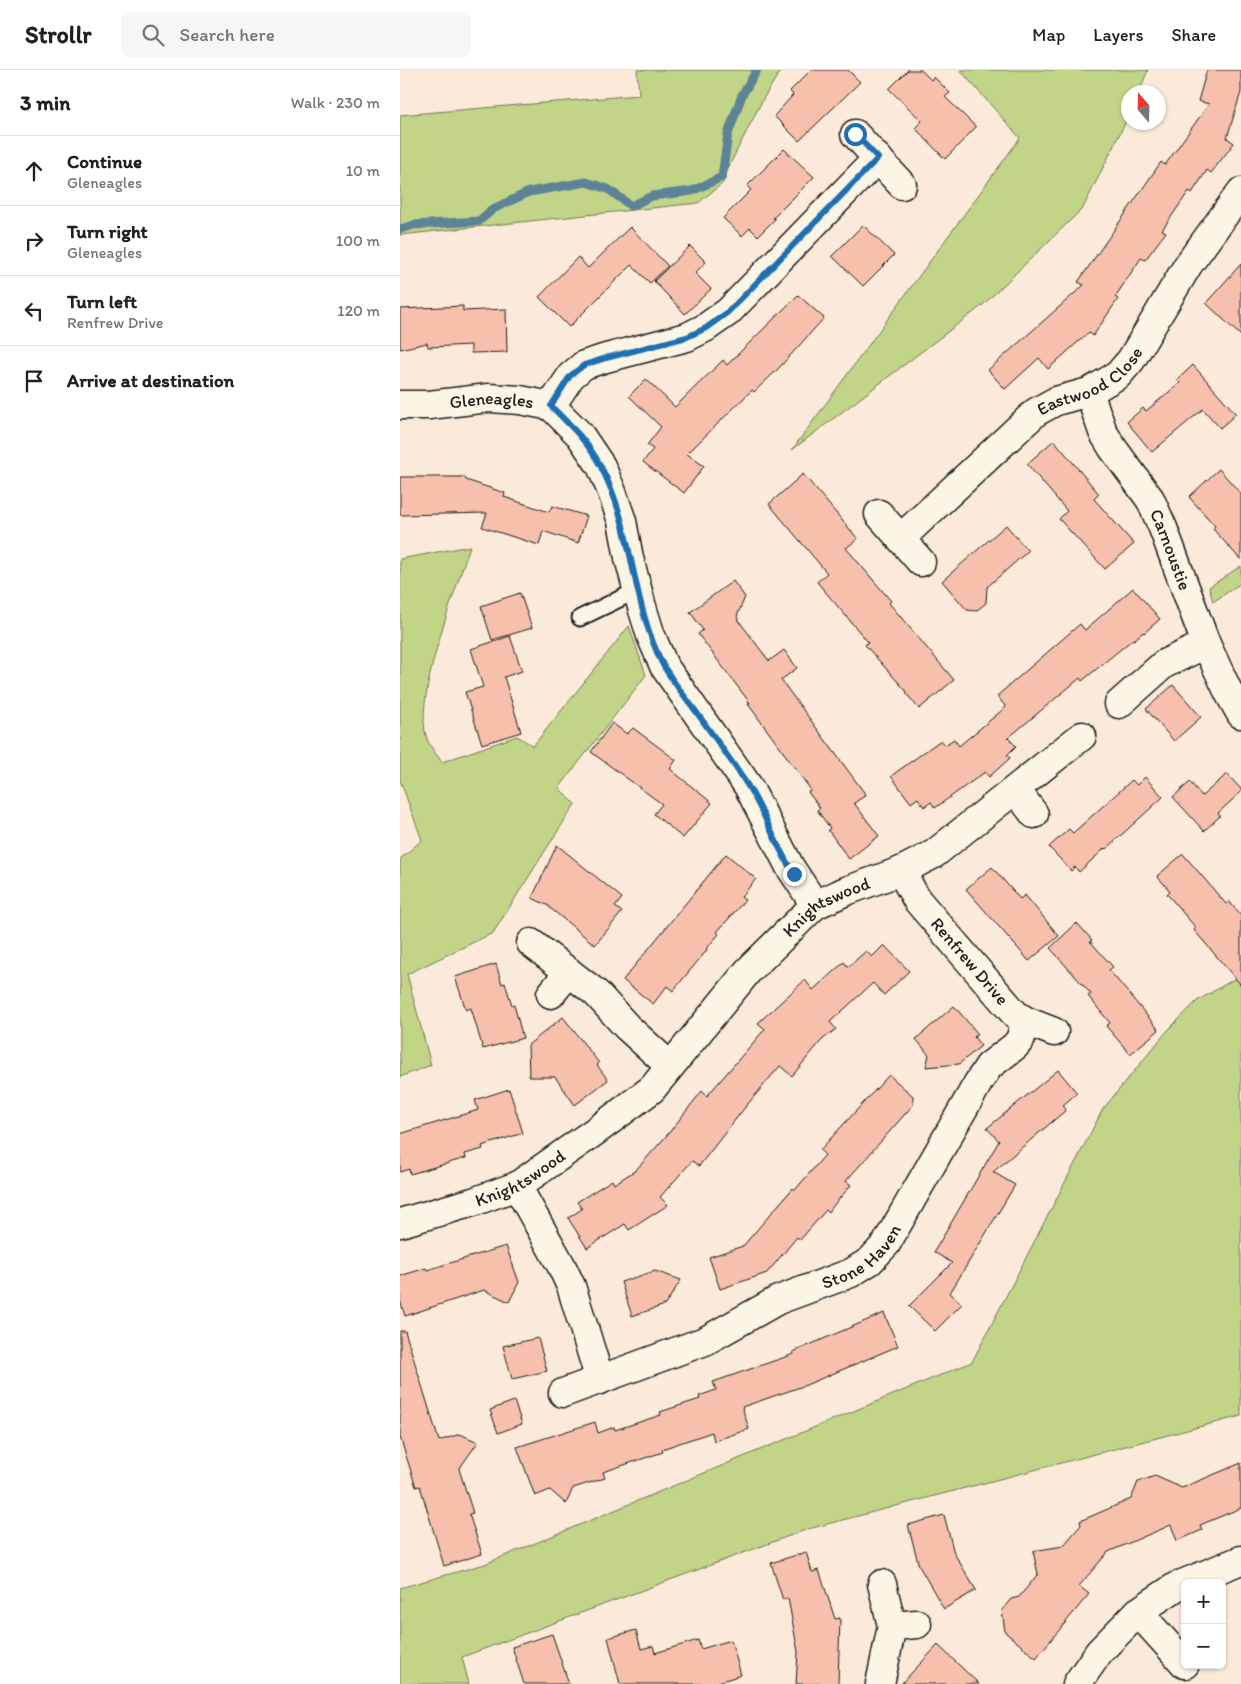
<!DOCTYPE html>
<meta charset="utf-8">
<style>
:root{--surface:#fff;--page:#f6f6f6;--text:#202124;--muted:#757577;--line:#e0e0e0}
body{margin:0;font-family:Itim,sans-serif;background:var(--page);color:var(--text)}
.controls{position:absolute;right:15px;bottom:15px;display:grid;overflow:hidden;border-radius:8px;box-shadow:0 1px 4px #0004}
.controls button{width:45px;height:45px;display:grid;place-items:center;padding:0;border:0;border-bottom:1px solid var(--line);background:var(--surface);color:var(--text);font:25px sans-serif}
.compass{position:absolute;left:721px;top:15px;width:45px;height:45px;border-radius:50%;background:var(--surface);box-shadow:0 1px 4px #0004;rotate:340deg}
.stop{position:absolute;width:15px;height:15px;margin:-11px;border:4px solid #1f6fb2;border-radius:50%;background:#fff}
.stop.end{background:#1f6fb2;border-color:#fff;box-shadow:0 1px 5px #0008}
.list{margin:0;padding:0;list-style:none}
h2{display:flex;justify-content:space-between;align-items:center;height:65px;margin:0;padding:0 20px;font-size:21px}
h2 small{font-size:16px;font-weight:400;color:var(--muted)}
.list li{display:grid;grid-template-columns:32px 1fr auto;gap:15px;align-items:center;box-sizing:border-box;height:70px;padding:0 20px;border-top:1px solid var(--line)}
.list b{display:block;font-size:19px;white-space:nowrap}
.list p{margin:0;font-size:16px;white-space:nowrap;color:var(--muted)}
.list em{font-size:16px;font-style:normal;color:var(--muted)}
.icon{flex:none;width:28px;height:28px;fill:none;stroke:currentColor;stroke-width:2;stroke-linecap:round;stroke-linejoin:round}
.map{position:relative;flex:none;width:841px;height:1614px;overflow:hidden}
header{display:flex;align-items:center;gap:30px;box-sizing:border-box;height:70px;padding:0 25px;background:var(--surface);border-bottom:1px solid var(--line)}
header strong{font-size:24px}
nav{display:flex;gap:28px;margin-inline-start:auto;font-size:18px}
.search{width:350px;height:45px;background:var(--page);display:flex;align-items:center;gap:12px;box-sizing:border-box;padding:0 18px;border-radius:8px;color:var(--muted);font-size:19px}
main{display:flex}
aside{flex:1;background:var(--surface)}
.map>svg:first-child{display:block}
.green{fill:#c2d488;stroke:#6f7852}
.lines{fill:none;stroke-linecap:round;stroke-linejoin:round}
.stream{stroke:#5c8396;stroke-width:9}
.building{fill:#f7c0ac;stroke:#1c1c1c}
.lane-casing{stroke:#1c1c1c;stroke-width:19}
.street-casing{stroke:#1c1c1c;stroke-width:31}
.lane{stroke:#fcf5e5;stroke-width:15}
.street{stroke:#fcf5e5;stroke-width:28}
.route{stroke:#1f6fb2;stroke-width:6}
.labels{text-anchor:middle;stroke-width:4.5;stroke-linejoin:round;paint-order:stroke}
.street-label{font-size:18px;fill:#1c1c1c;stroke:#fcf5e5}
</style>
<header>
<strong>Strollr</strong>
<div class="search"><svg class="icon" aria-label="search" viewBox="0 0 24 24"><circle cx="10" cy="10" r="6"/><path d="M15 15l6 6"/></svg>Search here</div>
<nav><a>Map</a><a>Layers</a><a>Share</a></nav>
</header>
<main>
<aside>
<h2>3 min<small>Walk · 230 m</small></h2>
<ul class="list">
<li><svg class="icon" aria-label="ahead" viewBox="0 0 24 24"><path d="M12 20V5M6 11l6-6 6 6"/></svg><div><b>Continue</b><p>Gleneagles</p></div><em>10 m</em></li>
<li><svg class="icon" aria-label="right" viewBox="0 0 24 24"><path d="M7 20v-9h11M14 6l5 5-5 5"/></svg><div><b>Turn right</b><p>Gleneagles</p></div><em>100 m</em></li>
<li><svg class="icon" aria-label="left" viewBox="0 0 24 24"><path d="M17 20v-9H6M10 6l-5 5 5 5"/></svg><div><b>Turn left</b><p>Renfrew Drive</p></div><em>120 m</em></li>
<li><svg class="icon" aria-label="arrive" viewBox="0 0 24 24"><path d="M6 21V4h12l-3 4 3 4H6"/></svg><div><b>Arrive at destination</b></div></li>
</ul>
</aside>
<div class="map">
<svg width="841" height="1614" viewBox="0 0 841 1614">
<rect width="100%" height="100%" fill="#fbeada"/>
<filter id="ink" filterUnits="userSpaceOnUse"><feTurbulence type="fractalNoise" baseFrequency=".02" numOctaves="2"/><feDisplacementMap in="SourceGraphic" scale="10" xChannelSelector="R" yChannelSelector="G"/><feConvolveMatrix kernelMatrix="1 2 1 2 8 2 1 2 1" color-interpolation-filters="sRGB"/></filter>
<g filter="url(#ink)">
<!-- green -->
<g class="green">
<path d="M 237,0 L 381,0 L 363,29 L 330,94 L 323,113 L 298,133 L 0,165 L 0,45 L 239,25 Z"/>
<path d="M 560,0 L 748,0 L 739,22 L 728,22 L 728,47 L 683,138 L 583,235 L 392,380 L 620,68 Z"/>
<path d="M 70,476 C 57,517 12,631 27,669 C 30,677 37,685 42,692 L 117,666 L 133,676 L 229,556 L 246,605 L 159,718 L 175,734 L 93,863 L 7,904 L 31,995 L 0,1007 L 0,789 L 22,770 L 0,710 L 0,489 Z"/>
<path d="M 841,496 L 841,513 L 813,532 L 809,517 Z"/>
<path d="M 841,905 L 841,1346 L 408,1459 L 62,1587 L 69,1614 L 0,1614 L 0,1518 L 85,1494 L 572,1292 L 703,1039 L 768,960 L 797,931 Z"/>
</g>
<g class="lines">
<!-- stream -->
<path class="stream" d="M 0,159 L 14,155 L 79,151 L 93,139 L 129,122 L 186,112 L 208,119 L 231,136 L 252,126 L 292,121 L 322,107 L 328,64 L 342,25 L 357,0"/>
</g>
<!-- building -->
<g class="building">
<path d="M 411,0 L 448,0 L 460,12 L 399,71 L 374,46 L 393,25 L 390,21 Z"/>
<path d="M 508,0 L 521,0 L 531,10 L 534,7 L 550,23 L 545,27 L 576,57 L 545,89 L 515,58 L 522,51 L 489,19 Z"/>
<path d="M 807,0 L 841,0 L 841,22 L 827,68 L 834,73 L 811,103 L 807,100 L 792,123 L 789,121 L 762,160 L 766,162 L 745,190 L 741,188 L 715,227 L 718,229 L 693,266 L 689,262 L 648,299 L 639,288 L 605,319 L 588,300 L 684,215 L 678,212 L 714,160 L 761,92 L 765,95 L 809,34 L 798,31 Z"/>
<path d="M 384,79 L 414,107 L 373,148 L 375,149 L 358,166 L 350,158 L 342,166 L 323,148 L 351,120 L 347,116 Z"/>
<path d="M 463,155 L 494,185 L 463,216 L 432,186 Z"/>
<path d="M 230,157 L 268,196 L 250,213 L 231,195 L 169,257 L 139,227 L 178,187 L 188,198 Z"/>
<path d="M 290,176 L 306,192 L 295,203 L 311,219 L 285,244 L 254,211 Z"/>
<path d="M 841,194 L 841,266 L 806,233 Z"/>
<path d="M 398,225 L 424,248 L 378,299 L 354,322 L 352,320 L 287,384 L 304,396 L 284,423 L 243,392 L 253,379 L 247,375 L 261,357 L 229,326 L 246,309 L 275,337 L 323,290 L 327,295 Z"/>
<path d="M 63,236 L 63,241 L 106,239 L 107,282 L 71,283 L 71,275 L 28,277 L 27,273 L 0,279 L 0,239 Z"/>
<path d="M 793,295 L 836,344 L 820,358 L 803,339 L 752,382 L 727,352 L 743,338 L 746,341 L 780,313 L 777,310 Z"/>
<path d="M 654,370 L 699,424 L 694,429 L 734,474 L 705,499 L 659,449 L 667,441 L 627,394 Z"/>
<path d="M 819,399 L 841,424 L 841,490 L 813,459 L 815,456 L 789,427 Z"/>
<path d="M 403,404 L 458,469 L 446,478 L 491,531 L 489,533 L 554,610 L 519,639 L 506,623 L 507,622 L 465,575 L 468,572 L 417,512 L 427,503 L 369,434 Z"/>
<path d="M 0,407 L 65,407 L 66,410 L 105,423 L 104,427 L 149,442 L 152,436 L 187,446 L 178,473 L 143,461 L 139,475 L 82,457 L 87,443 L 0,445 Z"/>
<path d="M 606,455 L 628,481 L 587,517 L 586,533 L 576,541 L 567,540 L 542,511 Z"/>
<path d="M 333,511 L 345,527 L 337,546 L 339,551 L 369,591 L 384,580 L 397,598 L 381,610 L 466,725 L 454,733 L 479,766 L 449,789 L 428,760 L 430,758 L 417,740 L 420,738 L 408,722 L 411,720 L 348,634 L 350,633 L 298,564 L 303,560 L 290,542 Z"/>
<path d="M 733,518 L 760,549 L 744,563 L 743,562 L 734,570 L 733,569 L 682,611 L 680,608 L 608,668 L 616,676 L 607,685 L 610,688 L 589,707 L 585,702 L 535,738 L 531,732 L 524,737 L 518,728 L 511,733 L 491,706 L 541,670 L 545,675 L 554,669 L 559,676 L 606,637 L 597,626 L 680,554 L 685,560 Z"/>
<path d="M 120,523 L 132,558 L 92,570 L 81,536 Z"/>
<path d="M 110,566 L 122,601 L 104,607 L 121,662 L 82,674 L 65,622 L 83,617 L 71,579 Z"/>
<path d="M 773,615 L 801,647 L 774,671 L 746,639 Z"/>
<path d="M 212,653 L 227,664 L 233,658 L 276,690 L 270,699 L 312,733 L 283,768 L 254,744 L 262,734 L 191,682 Z"/>
<path d="M 827,704 L 841,719 L 841,722 L 818,743 L 820,746 L 804,761 L 773,727 L 790,712 L 802,726 Z"/>
<path d="M 745,707 L 763,727 L 706,779 L 705,778 L 679,802 L 675,797 L 671,801 L 649,777 L 669,759 L 673,763 L 732,710 L 737,715 Z"/>
<path d="M 157,775 L 222,828 L 215,837 L 222,842 L 195,875 L 149,837 L 149,836 L 132,828 Z"/>
<path d="M 326,784 L 356,809 L 341,827 L 345,830 L 317,862 L 319,864 L 306,879 L 307,880 L 273,921 L 267,916 L 253,934 L 223,910 Z"/>
<path d="M 783,784 L 826,834 L 829,831 L 841,846 L 841,915 L 794,860 L 796,858 L 767,824 L 770,821 L 757,806 Z"/>
<path d="M 592,797 L 620,829 L 625,825 L 659,866 L 629,891 L 566,819 Z"/>
<path d="M 677,853 L 692,870 L 690,871 L 713,897 L 709,900 L 759,960 L 730,984 L 706,956 L 710,953 L 688,926 L 691,924 L 650,878 Z"/>
<path d="M 484,875 L 509,901 L 484,925 L 473,913 L 430,952 L 436,959 L 422,970 L 392,1006 L 380,996 L 346,1036 L 299,1096 L 292,1091 L 260,1127 L 268,1135 L 229,1160 L 225,1154 L 187,1178 L 168,1148 L 182,1139 L 177,1132 L 212,1110 L 214,1114 L 236,1100 L 268,1064 L 302,1021 L 307,1026 L 365,959 L 358,953 L 405,910 L 413,920 L 444,892 L 448,897 L 466,881 L 472,887 Z"/>
<path d="M 96,894 L 102,914 L 105,913 L 112,935 L 114,935 L 123,968 L 83,979 L 71,938 L 66,940 L 55,907 Z"/>
<path d="M 554,936 L 578,964 L 574,967 L 581,976 L 559,994 L 526,997 L 529,985 L 516,969 Z"/>
<path d="M 163,947 L 199,993 L 197,995 L 208,1010 L 175,1035 L 155,1007 L 129,1007 L 128,975 Z"/>
<path d="M 658,1000 L 677,1023 L 663,1035 L 666,1040 L 593,1102 L 615,1115 L 550,1223 L 562,1234 L 535,1261 L 509,1236 L 552,1193 L 534,1182 L 599,1071 L 587,1058 Z"/>
<path d="M 489,1005 L 513,1026 L 513,1035 L 446,1111 L 451,1115 L 428,1142 L 426,1140 L 400,1170 L 397,1167 L 367,1203 L 320,1219 L 309,1187 L 343,1176 L 393,1118 L 395,1120 L 425,1085 L 420,1080 Z"/>
<path d="M 109,1019 L 123,1063 L 82,1076 L 83,1079 L 65,1084 L 66,1088 L 10,1104 L 9,1099 L 0,1102 L 0,1064 L 78,1040 L 75,1030 Z"/>
<path d="M 106,1176 L 119,1212 L 109,1232 L 84,1220 L 5,1246 L 0,1230 L 0,1206 L 26,1198 L 27,1200 Z"/>
<path d="M 255,1201 L 281,1210 L 265,1235 L 232,1246 L 221,1212 Z"/>
<path d="M 484,1243 L 498,1276 L 406,1315 L 342,1337 L 349,1359 L 314,1371 L 312,1362 L 262,1379 L 263,1382 L 203,1402 L 205,1408 L 173,1418 L 166,1434 L 150,1420 L 135,1426 L 117,1377 L 195,1352 L 198,1363 L 214,1357 L 215,1360 L 261,1345 L 260,1342 L 300,1329 L 299,1326 L 316,1320 L 313,1312 L 394,1284 L 393,1282 Z"/>
<path d="M 0,1261 L 5,1261 L 39,1371 L 60,1364 L 78,1372 L 59,1399 L 73,1443 L 69,1444 L 82,1484 L 44,1496 L 20,1416 L 16,1417 L 0,1367 Z"/>
<path d="M 138,1268 L 147,1301 L 112,1309 L 103,1276 Z"/>
<path d="M 114,1331 L 122,1354 L 98,1363 L 90,1340 Z"/>
<path d="M 841,1393 L 841,1438 L 800,1455 L 802,1460 L 777,1471 L 771,1455 L 708,1482 L 679,1516 L 689,1524 L 636,1588 L 605,1562 L 602,1540 L 611,1529 L 619,1527 L 638,1504 L 633,1481 L 663,1476 L 681,1455 L 680,1451 L 731,1429 L 738,1412 L 755,1406 L 782,1418 Z"/>
<path d="M 544,1445 L 554,1483 L 576,1520 L 544,1539 L 519,1496 L 508,1455 Z"/>
<path d="M 406,1482 L 412,1502 L 419,1500 L 435,1549 L 440,1548 L 438,1614 L 396,1614 L 398,1582 L 388,1528 L 383,1530 L 371,1493 Z"/>
<path d="M 236,1560 L 241,1579 L 253,1576 L 255,1583 L 298,1570 L 301,1579 L 331,1570 L 341,1605 L 312,1614 L 220,1614 L 208,1568 Z"/>
<path d="M 152,1564 L 169,1614 L 124,1614 L 112,1577 Z"/>
<path d="M 538,1575 L 579,1614 L 501,1614 Z"/>
</g>
<g class="lines">
<!-- lane casing -->
<g class="lane-casing">
<path id="lane" d="M 180,548 L 238,520"/>
</g>
<!-- street casing -->
<g class="street-casing">
<g id="street">
<path d="M 455,64 L 502,115"/>
<path id="s1" d="M 689,322 L 703,362 L 712,377 L 750,429 L 763,458 L 806,574 L 828,621 L 841,644"/>
<path id="s2" d="M 0,335 L 29,335 L 89,328 L 120,330 L 151,336 L 171,306 L 184,295 L 206,288 L 287,267 L 305,258 L 328,242 L 478,88"/>
<path d="M 151,336 L 180,365 L 201,396 L 212,422 L 222,451 L 229,488 L 242,537 L 251,566 L 264,596 L 348,716 L 390,797 L 415,835"/>
<path d="M 479,444 L 521,492"/>
<path id="s3" d="M 501,468 L 636,342 L 656,331 L 689,322 L 718,305 L 731,290 L 788,195 L 841,122"/>
<path d="M 719,634 L 764,594 L 806,574"/>
<path d="M 616,720 L 634,744"/>
<path id="s4" d="M 501,801 L 517,830 L 615,944 L 626,951 L 654,962"/>
<path d="M 131,873 L 196,923 L 227,957 L 270,996"/>
<path d="M 151,924 L 169,902"/>
<path d="M 117,1116 L 161,1195 L 171,1216 L 200,1310"/>
<path id="s5" d="M 0,1153 L 73,1132 L 117,1116 L 197,1060 L 252,1019 L 348,901 L 415,835 L 446,821 L 501,801 L 534,784 L 682,666"/>
<path id="s6" d="M 163,1323 L 305,1271 L 378,1230 L 451,1203 L 470,1191 L 486,1174 L 578,1013 L 589,996 L 615,976 L 620,970 L 626,951"/>
<path d="M 738,1542 L 785,1594"/>
<path d="M 492,1556 L 517,1554"/>
<path d="M 480,1614 L 492,1556 L 482,1514"/>
<path d="M 677,1614 L 699,1582 L 738,1542 L 777,1516 L 841,1490"/>
</g>
</g>
<!-- lane -->
<use href="#lane" class="lane"/>
<!-- street -->
<use href="#street" class="street"/>
</g>
</g>
<g class="lines" filter="url(#ink)">
<!-- route -->
<path class="route" d="M 394,804 C 375,775 365,742 346,713 C 329,687 310,661 292,636 C 282,623 271,609 263,595 C 231,533 234,459 201,397 C 189,373 170,355 151,336 L 170,306 L 184,295 L 206,288 L 287,267 L 306,258 L 328,242 L 478,88 L 455,64"/>
</g>
<g class="labels">
<!-- street labels -->
<g class="street-label">
<text dy="6" stroke="none"><textPath href="#s3" startOffset="248">Eastwood Close</textPath></text>
<text dy="6" stroke="none"><textPath href="#s2" startOffset="92">Gleneagles</textPath></text>
<text dy="6" stroke="none"><textPath href="#s1" startOffset="179">Carnoustie</textPath></text>
<text dy="6" stroke="none"><textPath href="#s5" startOffset="544">Knightswood</textPath></text>
<text dy="6" stroke="none"><textPath href="#s4" startOffset="114">Renfrew Drive</textPath></text>
<text dy="6" stroke="none"><textPath href="#s5" startOffset="129">Knightswood</textPath></text>
<text dy="6" stroke="none"><textPath href="#s6" startOffset="331">Stone Haven</textPath></text>
</g>
</g>
</svg>
<div class="controls">
<button>+</button>
<button>−</button>
</div>
<svg class="compass" viewBox="-18 -18 36 36"><path d="M0-13l5 13h-10z" fill="#e53935"/><path d="M0 13l5-13h-10z" fill="#757577"/></svg>
<div class="stop" style="left:455px;top:64px"></div>
<div class="stop end" style="left:394px;top:804px"></div>
</div>
</main>
